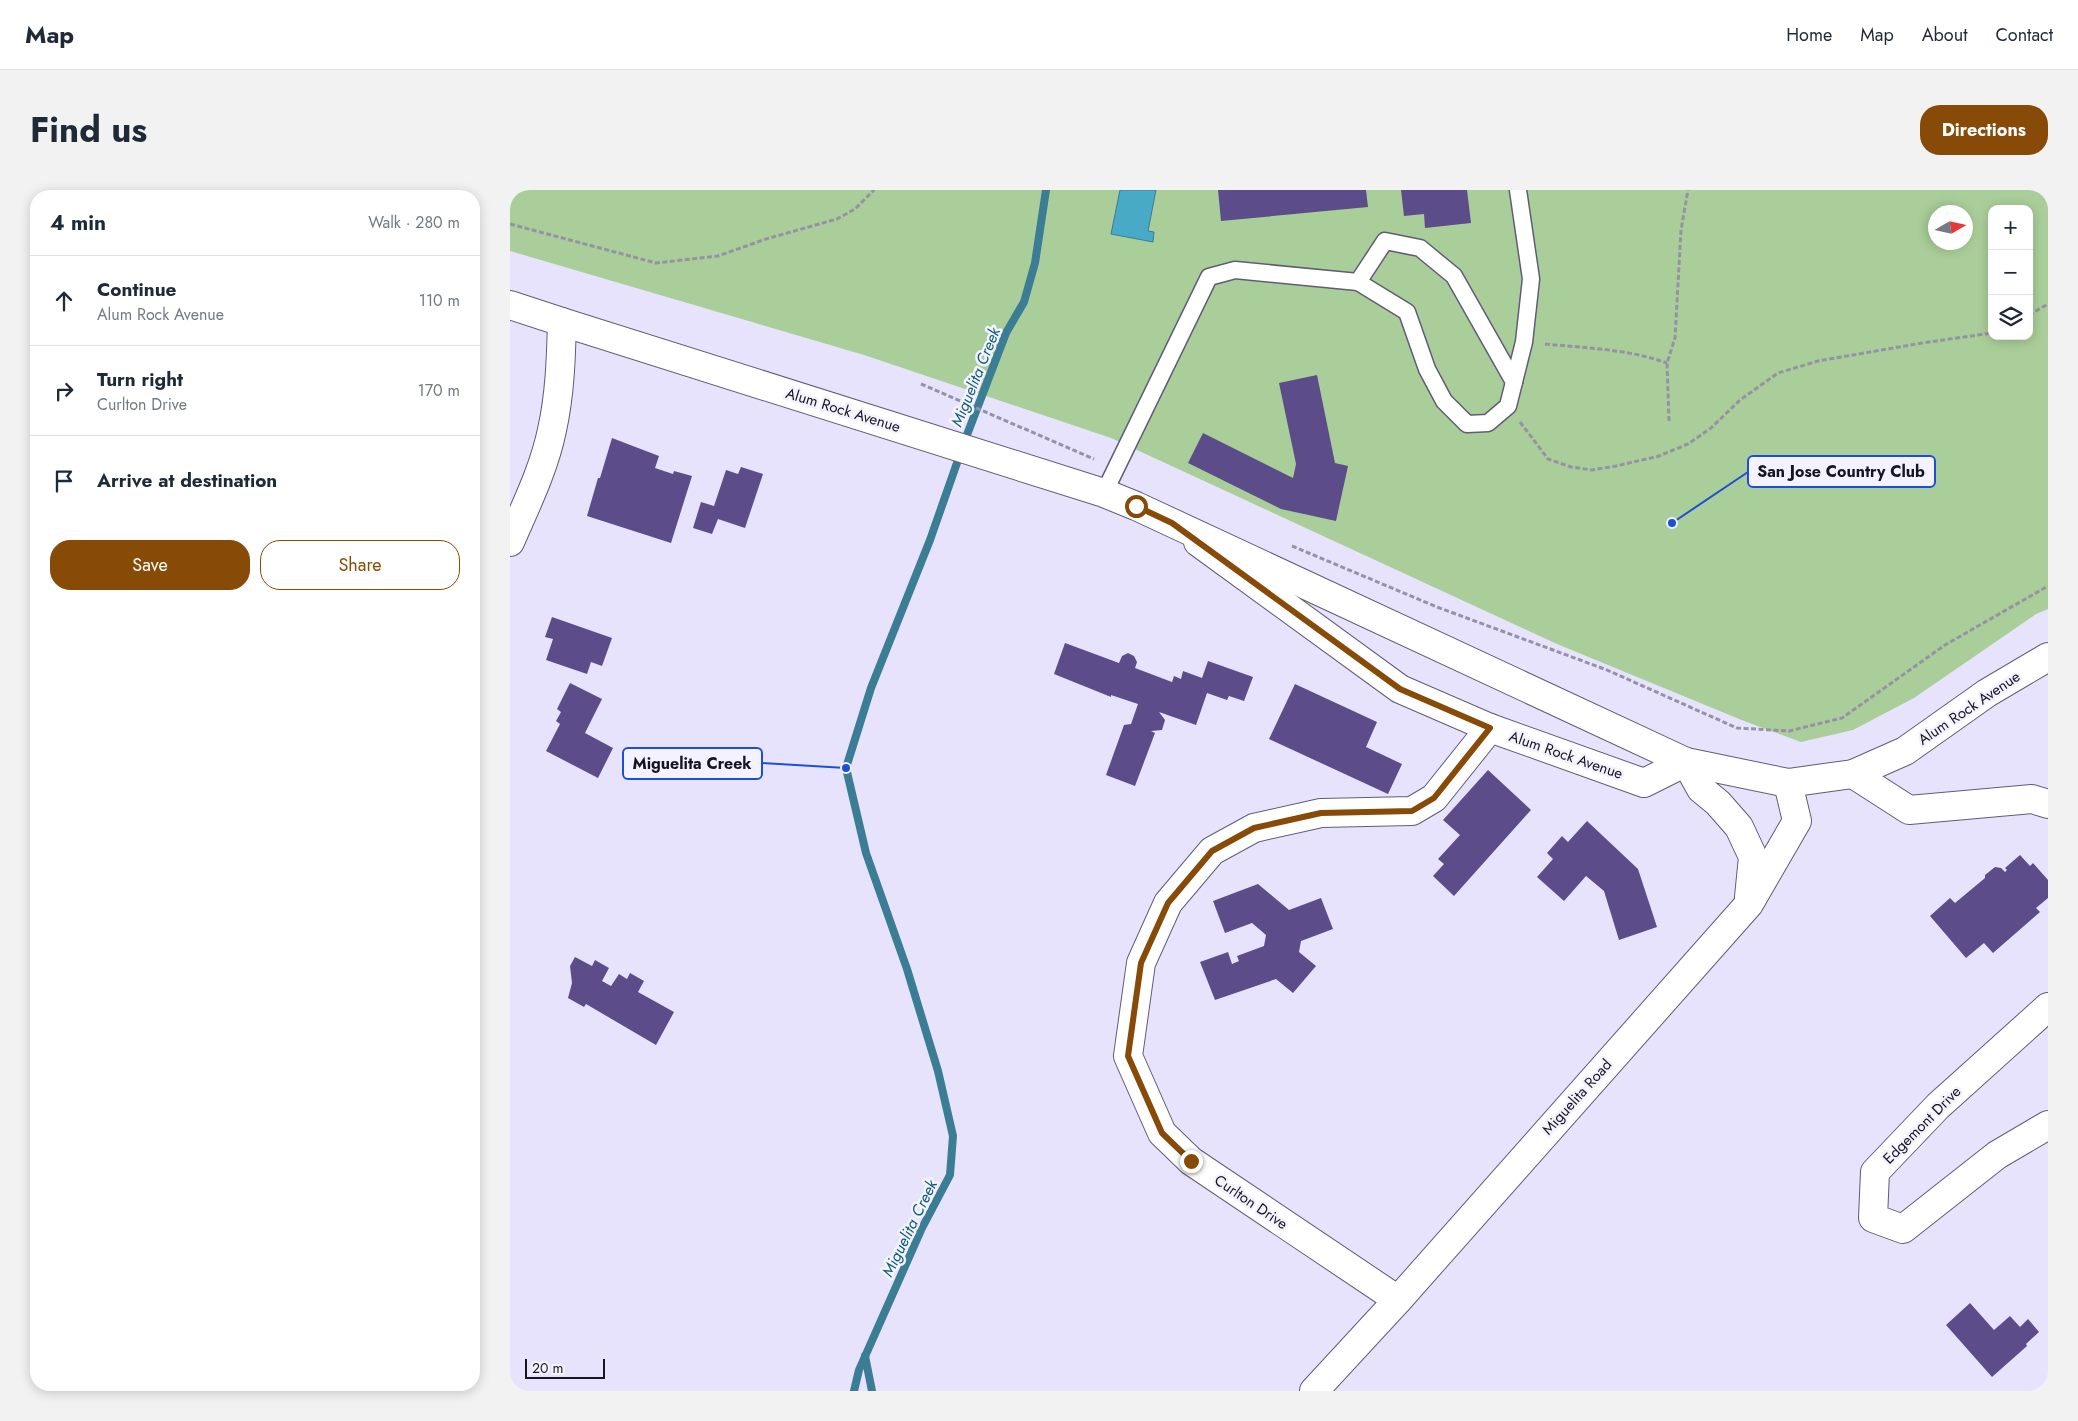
<!DOCTYPE html>
<meta charset="utf-8">
<style>
:root{--surface:#fff;--page:#f2f2f3;--text:#1f2937;--muted:#747a83;--line:#e0e1e3;--accent:#874a07}
body{margin:0;font-family:Jost,sans-serif;background:var(--page);color:var(--text)}
.controls{position:absolute;right:15px;top:15px;display:grid;overflow:hidden;border-radius:10px;box-shadow:0 2px 12px #0003}
.controls button{width:45px;height:45px;display:grid;place-items:center;padding:0;border:0;border-bottom:1px solid var(--line);background:var(--surface);color:var(--text);font:25px sans-serif}
.compass{position:absolute;left:1418px;top:15px;width:45px;height:45px;border-radius:50%;background:var(--surface);box-shadow:0 2px 12px #0003;rotate:81deg}
.scale{position:absolute;left:15px;bottom:12px;width:80px;box-sizing:border-box;padding-left:5px;border:2px solid #171520;border-top:0;font-size:14px;line-height:18px;white-space:nowrap;color:#171520;-webkit-text-stroke:4px #f5f2ff;paint-order:stroke}
.stop{position:absolute;width:15px;height:15px;margin:-11px;border:4px solid #874a07;border-radius:50%;background:#fff}
.stop.end{background:#874a07;border-color:#fff;box-shadow:0 1px 5px #0008}
.list{margin:0;padding:0;list-style:none}
h2{display:flex;justify-content:space-between;align-items:center;height:65px;margin:0;padding:0 20px;font-size:21px}
h2 small{font-size:16px;font-weight:400;color:var(--muted)}
.list li{display:grid;grid-template-columns:32px 1fr auto;gap:15px;align-items:center;box-sizing:border-box;height:90px;padding:0 20px;border-top:1px solid var(--line)}
.list b{display:block;font-size:19px;white-space:nowrap}
.list p{margin:0;font-size:16px;white-space:nowrap;color:var(--muted)}
.list em{font-size:16px;font-style:normal;color:var(--muted)}
.actions{display:flex;gap:10px;padding:15px 20px}
.actions a{flex:1;padding:11px 0;border:1px solid var(--accent);border-radius:20px;text-align:center;font-size:18px;color:var(--accent)}
.actions .main{background:var(--accent);color:#fff}
.icon{flex:none;width:28px;height:28px;fill:none;stroke:currentColor;stroke-width:2;stroke-linecap:round;stroke-linejoin:round}
.map{position:relative;flex:none;width:1538px;height:1201px;overflow:hidden;border-radius:20px}
header{display:flex;align-items:center;gap:30px;box-sizing:border-box;height:70px;padding:0 25px;background:var(--surface);border-bottom:1px solid var(--line)}
header strong{font-size:24px}
nav{display:flex;gap:28px;margin-inline-start:auto;font-size:18px}
.intro{display:flex;align-items:center;justify-content:space-between;box-sizing:border-box;height:120px;padding:0 30px}
h1{margin:0;font-size:35px}
.button{padding:12px 22px;border-radius:20px;background:var(--accent);color:#fff;font-size:18px;font-weight:700}
main{display:flex;gap:30px;padding:0 30px}
aside{flex:1;background:var(--surface);border-radius:20px;box-shadow:0 2px 12px #0003}
.map>svg:first-child{display:block}
.green{fill:#aace99;fill-rule:evenodd}
.water{fill:#49aac7;stroke:#3a7d95}
.lines{fill:none;stroke-linecap:round;stroke-linejoin:round}
.stream{stroke:#3a7d95;stroke-width:8}
.building{fill:#5d4c8a}
.service-casing{stroke:#615c76;stroke-width:19}
.minor-casing{stroke:#615c76;stroke-width:30}
.tertiary-casing{stroke:#615c76;stroke-width:30}
.secondary-casing{stroke:#615c76;stroke-width:30}
.path{stroke:#9692a5;stroke-width:3;stroke-dasharray:5 2.5;stroke-linecap:butt}
.service{stroke:#fff;stroke-width:16}
.minor{stroke:#fff;stroke-width:28}
.tertiary{stroke:#fff;stroke-width:28}
.secondary{stroke:#fff;stroke-width:28}
.route{stroke:#874a07;stroke-width:6}
.labels{text-anchor:middle;stroke-width:5;stroke-linejoin:round;paint-order:stroke}
.street-label{font-size:15px;fill:#171520;stroke:#f5f2ff}
.water-label{font-size:16px;font-style:italic;fill:#0f5f73;stroke:#f5f2ff}
.leader{fill:none;stroke:#1d4ed8;stroke-width:2}
.callout-dot{fill:#1d4ed8;stroke:#f5f2ff;stroke-width:2}
.callout{fill:#f5f2ff;stroke:#1d4ed8;stroke-width:2}
.callout-label{font-size:16px;text-anchor:middle;font-weight:bold;fill:#171520}
</style>
<header>
<strong>Map</strong>
<nav><a>Home</a><a>Map</a><a>About</a><a>Contact</a></nav>
</header>
<div class="intro"><h1>Find us</h1><a class="button">Directions</a></div>
<main>
<aside>
<h2>4 min<small>Walk · 280 m</small></h2>
<ul class="list">
<li><svg class="icon" aria-label="ahead" viewBox="0 0 24 24"><path d="M12 20V5M6 11l6-6 6 6"/></svg><div><b>Continue</b><p>Alum Rock Avenue</p></div><em>110 m</em></li>
<li><svg class="icon" aria-label="right" viewBox="0 0 24 24"><path d="M7 20v-9h11M14 6l5 5-5 5"/></svg><div><b>Turn right</b><p>Curlton Drive</p></div><em>170 m</em></li>
<li><svg class="icon" aria-label="arrive" viewBox="0 0 24 24"><path d="M6 21V4h12l-3 4 3 4H6"/></svg><div><b>Arrive at destination</b></div></li>
</ul>
<div class="actions"><a class="main">Save</a><a>Share</a></div>
</aside>
<div class="map">
<svg width="1538" height="1201" viewBox="0 0 1538 1201">
<rect width="100%" height="100%" fill="#e8e3fc"/>
<!-- green -->
<path class="green" d="M 0,0 L 1538,0 L 1538,419 L 1526,424 L 1404,508 L 1343,540 L 1291,552 L 1234,531 L 1047,454 L 601,248 L 354,165 L 0,61 ZM 1482,19 L 1519,19 L 1519,146 L 1482,146 ZM 1426,22 L 1456,22 L 1456,52 L 1426,52 Z"/>
<!-- water -->
<path class="water" d="M 610,0 L 646,0 L 638,41 L 644,42 L 643,52 L 601,44 Z"/>
<g class="lines">
<!-- stream -->
<g class="stream">
<path d="M 355,1166 L 362,1201"/>
<path d="M 344,1201 L 349,1180 L 412,1038 L 440,985 L 443,946 L 428,881 L 397,779 L 356,663 L 336,578 L 361,498 L 420,350 L 455,250 L 496,143 L 514,112 L 525,73 L 536,0"/>
</g>
</g>
<!-- building -->
<g class="building">
<path d="M 708,0 L 856,0 L 858,17 L 711,31 Z"/>
<path d="M 891,0 L 957,0 L 961,33 L 915,38 L 914,24 L 894,26 Z"/>
<path d="M 807,185 L 825,273 L 838,276 L 826,331 L 771,319 L 678,273 L 693,243 L 783,288 L 786,274 L 769,193 Z"/>
<path d="M 102,248 L 149,266 L 145,278 L 163,284 L 164,281 L 182,286 L 161,353 L 77,326 L 88,288 L 90,288 Z"/>
<path d="M 231,277 L 253,284 L 235,338 L 208,329 L 202,344 L 183,338 L 191,312 L 204,316 L 216,280 L 228,284 Z"/>
<path d="M 42,427 L 102,448 L 92,476 L 81,472 L 77,484 L 36,470 L 43,449 L 35,447 Z"/>
<path d="M 555,453 L 609,473 L 612,466 L 618,463 L 624,466 L 627,472 L 625,478 L 662,492 L 664,486 L 671,489 L 673,481 L 692,488 L 698,471 L 743,487 L 734,511 L 719,506 L 717,510 L 697,503 L 686,535 L 649,522 L 655,530 L 652,540 L 641,541 L 645,543 L 625,596 L 596,585 L 614,535 L 621,534 L 628,514 L 601,505 L 601,507 L 544,484 Z"/>
<path d="M 60,493 L 92,509 L 75,543 L 103,558 L 88,588 L 36,561 L 50,534 L 46,531 L 51,522 L 47,519 Z"/>
<path d="M 785,494 L 867,532 L 856,557 L 892,574 L 878,604 L 759,549 Z"/>
<path d="M 978,580 L 1021,620 L 944,706 L 923,686 L 934,674 L 928,669 L 950,645 L 933,630 Z"/>
<path d="M 1077,631 L 1128,679 L 1147,737 L 1109,750 L 1094,701 L 1076,686 L 1054,711 L 1027,687 L 1043,669 L 1037,663 L 1052,646 L 1058,652 Z"/>
<path d="M 1510,665 L 1520,676 L 1523,673 L 1538,690 L 1538,708 L 1526,718 L 1530,722 L 1483,763 L 1474,753 L 1456,768 L 1420,726 L 1440,708 L 1445,713 L 1475,688 L 1475,685 L 1485,677 L 1491,678 L 1495,682 L 1497,680 L 1495,678 Z"/>
<path d="M 748,694 L 779,720 L 811,708 L 823,739 L 791,751 L 789,762 L 806,776 L 783,803 L 766,789 L 705,810 L 690,772 L 718,762 L 722,774 L 729,771 L 727,766 L 754,756 L 756,745 L 742,733 L 715,743 L 703,711 Z"/>
<path d="M 65,767 L 82,776 L 85,770 L 99,778 L 92,791 L 101,796 L 109,784 L 117,789 L 120,783 L 134,791 L 128,802 L 164,822 L 146,855 L 76,814 L 74,817 L 58,808 L 62,793 L 60,776 Z"/>
<path d="M 1460,1113 L 1484,1140 L 1500,1126 L 1510,1137 L 1518,1129 L 1529,1142 L 1516,1154 L 1517,1156 L 1482,1187 L 1436,1135 Z"/>
</g>
<g class="lines">
<!-- service casing -->
<g class="service-casing">
<g id="service">
<path d="M 848,92 L 875,51 L 910,58 L 944,86 L 1004,192"/>
<path d="M 594,303 L 699,87 L 725,80 L 848,92 L 897,122 L 917,179 L 934,211 L 957,234 L 978,233 L 998,216 L 1014,152 L 1021,89 L 1008,0"/>
</g>
</g>
<!-- minor casing -->
<g class="minor-casing">
<g id="minor">
<path d="M 688,352 L 890,499 L 980,538 L 1134,593 L 1176,572"/>
<path d="M 1343,584 L 1399,620 L 1522,609 L 1538,614"/>
<path d="M 1538,817 L 1428,916 L 1365,982 L 1363,1028 L 1393,1039 L 1487,965 L 1538,935"/>
<path d="M 888,1110 L 681,971 L 652,943 L 618,866 L 631,773 L 658,713 L 702,661 L 744,638 L 811,623 L 902,621 L 924,608 L 980,538"/>
</g>
</g>
<!-- tertiary casing -->
<g class="tertiary-casing">
<g id="tertiary">
<path d="M 52,132 L 594,303 L 626,316 L 1176,572 L 1278,593 L 1343,584 L 1395,561 L 1477,503 L 1538,467"/>
<path d="M 1176,572 L 1191,599 L 1208,613 L 1229,637 L 1243,667 L 1239,707"/>
<path d="M 804,1201 L 888,1110 L 1239,714 L 1287,631 L 1278,593"/>
</g>
</g>
<!-- secondary casing -->
<g class="secondary-casing">
<path id="secondary" d="M 0,115 L 52,132 C 51,168 50,204 42,240 C 34,279 16,315 0,352"/>
</g>
<!-- path -->
<g class="path">
<path d="M 0,34 L 146,73 L 208,66 L 256,49 L 327,29 L 345,19 L 364,0"/>
<path d="M 1519,125 L 1538,114"/>
<path d="M 1035,154 C 1076,158 1118,159 1157,173"/>
<path d="M 411,194 L 584,269"/>
<path d="M 1159,231 L 1157,173 L 1165,148 L 1171,40 L 1178,0"/>
<path d="M 1010,232 L 1038,269 L 1061,277 L 1082,280 L 1106,276 L 1149,266 L 1178,254 L 1201,238 L 1230,210 L 1268,183 L 1308,171 L 1412,153 L 1482,143"/>
<path d="M 782,356 L 927,417 L 1097,480 L 1227,538 L 1279,541 L 1332,528 L 1435,455 L 1538,396"/>
</g>
<!-- service -->
<use href="#service" class="service"/>
<!-- minor -->
<use href="#minor" class="minor"/>
<!-- tertiary -->
<use href="#tertiary" class="tertiary"/>
<!-- secondary -->
<use href="#secondary" class="secondary"/>
</g>
<g class="lines">
<!-- route -->
<path class="route" d="M 626,316 L 662,333 L 890,499 L 980,538 L 924,608 L 902,621 L 811,623 L 744,638 L 702,661 L 658,713 L 631,773 L 618,866 L 652,943 L 681,971"/>
</g>
<g class="labels">
<!-- street labels -->
<g class="street-label">
<text transform="translate(333 220) rotate(17)" y="5">Alum Rock Avenue</text>
<text transform="translate(1459 518) rotate(-34)" y="5">Alum Rock Avenue</text>
<text transform="translate(1056 565) rotate(19)" y="5">Alum Rock Avenue</text>
<text transform="translate(1067 907) rotate(-48)" y="5">Miguelita Road</text>
<text transform="translate(1412 935) rotate(-45)" y="5">Edgemont Drive</text>
<text transform="translate(741 1012) rotate(34)" y="5">Curlton Drive</text>
</g>
<!-- water labels -->
<g class="water-label">
<text transform="translate(465 187) rotate(-68)" y="6">Miguelita Creek</text>
<text transform="translate(399 1038) rotate(-64)" y="6">Miguelita Creek</text>
</g>
</g>
<!-- callouts -->
<path class="leader" d="M1162 333L1238 282M336 578L252 573"/>
<g class="callout-dot">
<circle cx="1162" cy="333" r="5"/>
<circle cx="336" cy="578" r="5"/>
</g>
<g class="callout">
<rect x="1238" y="266" width="187" height="31" rx="5"/>
<rect x="113" y="558" width="139" height="31" rx="5"/>
</g>
<g class="callout-label">
<text x="1331" y="287">San Jose Country Club</text>
<text x="182" y="579">Miguelita Creek</text>
</g>
</svg>
<div class="controls">
<button>+</button>
<button>−</button>
<button><svg class="icon" aria-label="layers" viewBox="0 0 24 24"><path d="M12 4l9 5-9 5-9-5zM3 14l9 5 9-5"/></svg></button>
</div>
<svg class="compass" viewBox="-18 -18 36 36"><path d="M0-13l5 13h-10z" fill="#e53935"/><path d="M0 13l5-13h-10z" fill="#747a83"/></svg>
<div class="scale">20 m</div>
<div class="stop" style="left:626px;top:316px"></div>
<div class="stop end" style="left:681px;top:971px"></div>
</div>
</main>
